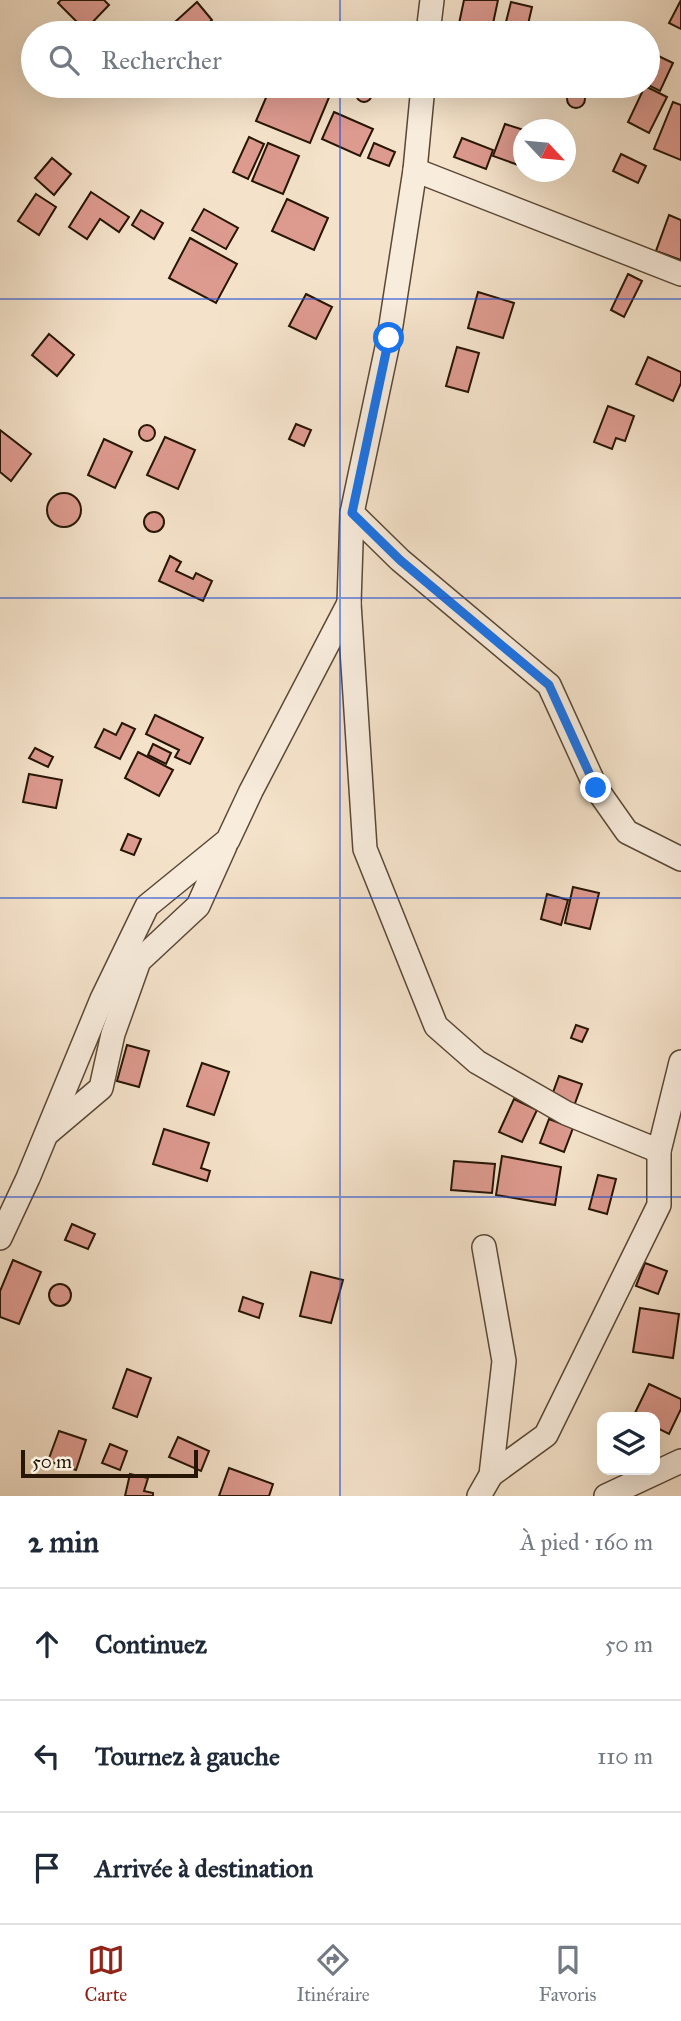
<!DOCTYPE html>
<html lang="fr">
<meta charset="utf-8">
<style>
:root{--surface:#fff;--page:#f6f6f7;--text:#1f2937;--muted:#747a83;--line:#e0e1e3;--accent:#8f2418}
body{margin:0;font-family:"IM FELL Great Primer",serif;background:var(--page);color:var(--text)}
.controls{position:absolute;right:21px;bottom:21px;display:grid;overflow:hidden;border-radius:14px;box-shadow:0 7px 28px #0002}
.controls button{width:63px;height:63px;display:grid;place-items:center;padding:0;border:0;border-bottom:2px solid var(--line);background:var(--surface);color:var(--text);font:35px sans-serif}
.compass{position:absolute;left:513px;top:119px;width:63px;height:63px;border-radius:50%;background:var(--surface);box-shadow:0 7px 28px #0002;rotate:116deg}
.scale{position:absolute;left:21px;bottom:18px;width:177px;box-sizing:border-box;padding-left:7px;border:4px solid #271505;border-top:0;font-size:19px;line-height:24px;white-space:nowrap;color:#271505;-webkit-text-stroke:5px #f8ecdd;paint-order:stroke}
.stop{position:absolute;width:21px;height:21px;margin:-16px;border:5px solid #1a73e8;border-radius:50%;background:#fff}
.stop.end{background:#1a73e8;border-color:#fff;box-shadow:0 2px 7px #0008}
.list{margin:0;padding:0;list-style:none}
h2{display:flex;justify-content:space-between;align-items:center;height:91px;margin:0;padding:0 28px;font-size:30px}
h2 small{font-size:23px;font-weight:400;color:var(--muted)}
.list li{display:grid;grid-template-columns:46px 1fr auto;gap:21px;align-items:center;box-sizing:border-box;height:112px;padding:0 28px;border-top:2px solid var(--line)}
.list b{display:block;font-size:26px;white-space:nowrap}
.list em{font-size:23px;font-style:normal;color:var(--muted)}
.icon{flex:none;width:38px;height:38px;fill:none;stroke:currentColor;stroke-width:2;stroke-linecap:round;stroke-linejoin:round}
.map{position:relative;flex:none;width:681px;height:1496px;overflow:hidden}
.search{position:absolute;background:var(--surface);box-shadow:0 7px 28px #0002;left:21px;right:21px;top:21px;height:77px;display:flex;align-items:center;gap:18px;box-sizing:border-box;padding:0 24px;border-radius:38px;color:var(--muted);font-size:26px}
.sheet{height:427px;background:var(--surface)}
nav{display:flex;justify-content:space-around;align-items:center;box-sizing:border-box;height:98px;border-top:2px solid var(--line);background:var(--surface);font-size:19px;color:var(--muted)}
nav a{display:grid;justify-items:center;gap:4px}
nav .on{color:var(--accent)}
.map>svg:first-child{display:block}
.building{fill:#dd9a8f;stroke:#271505;stroke-width:2}
.lines{fill:none;stroke-linecap:round;stroke-linejoin:round}
.minor-casing{stroke:#5a4836;stroke-width:26}
.minor{stroke:#f8ecdd;stroke-width:23}
.route{stroke:#1a73e8;stroke-width:9}
.grid{fill:none;stroke:#1d4ed8;stroke-width:2;stroke-opacity:0.55}
</style>
<div class="map">
<svg width="681" height="1496" viewBox="0 0 681 1496">
<rect width="100%" height="100%" fill="#f4e2ca"/>
<filter id="stains"><feTurbulence type="fractalNoise" baseFrequency=".00286" numOctaves="4"/><feColorMatrix values="0 0 0 0 .2 0 0 0 0 .09 0 0 0 0 .02 0 0 0 .5 -.17"/></filter>
<radialGradient id="worn" r=".72"><stop offset=".6" stop-color="#630" stop-opacity="0"/><stop offset="1" stop-color="#630" stop-opacity=".3"/></radialGradient>
<!-- building -->
<g class="building">
<path d="M 61,0 L 104,0 L 109,5 L 85,30 L 58,3 Z"/>
<path d="M 464,0 L 498,0 L 491,33 L 457,33 Z"/>
<path d="M 681,0 L 681,29 L 669,23 Z"/>
<path d="M 197,2 L 212,20 L 198,33 L 187,33 L 176,21 Z"/>
<path d="M 511,2 L 532,7 L 526,33 L 504,30 Z"/>
<path d="M 648,51 L 673,63 L 660,91 L 648,85 Z"/>
<circle cx="364" cy="94" r="8"/>
<path d="M 271,86 L 308,86 L 330,95 L 310,143 L 256,121 Z"/>
<path d="M 538,86 L 556,86 L 553,94 L 537,88 Z"/>
<path d="M 645,86 L 667,97 L 649,133 L 628,122 Z"/>
<circle cx="576" cy="99" r="9"/>
<path d="M 673,102 L 681,105 L 681,160 L 654,149 Z"/>
<path d="M 334,112 L 373,129 L 360,156 L 322,139 Z"/>
<path d="M 505,124 L 524,130 L 524,167 L 493,156 Z"/>
<path d="M 249,137 L 264,144 L 248,179 L 233,172 Z"/>
<path d="M 462,138 L 493,150 L 486,169 L 454,157 Z"/>
<path d="M 268,143 L 299,156 L 283,194 L 252,181 Z"/>
<path d="M 374,143 L 395,152 L 389,166 L 368,158 Z"/>
<path d="M 621,154 L 646,166 L 638,183 L 613,171 Z"/>
<path d="M 52,158 L 71,174 L 54,195 L 35,178 Z"/>
<path d="M 91,192 L 129,217 L 119,232 L 100,219 L 87,239 L 69,227 Z"/>
<path d="M 36,194 L 56,207 L 39,235 L 18,221 Z"/>
<path d="M 287,199 L 328,218 L 314,250 L 272,231 Z"/>
<path d="M 204,209 L 238,228 L 226,249 L 192,230 Z"/>
<path d="M 141,210 L 163,223 L 154,239 L 132,225 Z"/>
<path d="M 669,215 L 681,220 L 681,260 L 656,251 Z"/>
<path d="M 190,238 L 237,264 L 216,303 L 169,278 Z"/>
<path d="M 628,274 L 642,281 L 624,317 L 611,310 Z"/>
<path d="M 478,292 L 514,303 L 503,338 L 468,328 Z"/>
<path d="M 306,294 L 332,307 L 316,339 L 289,326 Z"/>
<path d="M 49,334 L 74,355 L 57,376 L 32,355 Z"/>
<path d="M 457,347 L 479,353 L 468,392 L 446,386 Z"/>
<path d="M 648,357 L 681,372 L 681,383 L 673,401 L 636,384 Z"/>
<path d="M 608,406 L 634,416 L 625,441 L 616,438 L 612,449 L 594,442 Z"/>
<path d="M 296,424 L 311,430 L 304,446 L 289,439 Z"/>
<circle cx="147" cy="433" r="8"/>
<path d="M 0,430 L 31,454 L 11,481 L 0,472 Z"/>
<path d="M 165,437 L 195,450 L 178,489 L 147,475 Z"/>
<path d="M 104,439 L 132,452 L 115,488 L 88,475 Z"/>
<circle cx="64" cy="510" r="17"/>
<circle cx="154" cy="522" r="10"/>
<path d="M 170,556 L 181,562 L 176,571 L 193,579 L 196,573 L 212,581 L 203,601 L 159,581 Z"/>
<path d="M 155,715 L 203,738 L 190,764 L 175,757 L 179,750 L 146,734 Z"/>
<path d="M 122,723 L 135,729 L 120,759 L 95,747 L 104,729 L 116,735 Z"/>
<path d="M 153,744 L 171,753 L 166,764 L 148,755 Z"/>
<path d="M 35,748 L 53,757 L 48,767 L 29,758 Z"/>
<path d="M 138,752 L 173,770 L 159,796 L 125,778 Z"/>
<path d="M 29,774 L 62,780 L 56,808 L 23,802 Z"/>
<path d="M 128,834 L 141,839 L 134,855 L 121,850 Z"/>
<path d="M 573,887 L 599,893 L 590,929 L 565,923 Z"/>
<path d="M 547,894 L 568,900 L 561,925 L 541,919 Z"/>
<path d="M 576,1025 L 588,1029 L 582,1042 L 571,1038 Z"/>
<path d="M 127,1045 L 149,1051 L 139,1087 L 117,1081 Z"/>
<path d="M 202,1063 L 229,1072 L 214,1115 L 187,1106 Z"/>
<path d="M 559,1076 L 582,1084 L 574,1106 L 551,1098 Z"/>
<path d="M 514,1099 L 537,1110 L 522,1142 L 499,1132 Z"/>
<path d="M 549,1119 L 573,1128 L 564,1152 L 540,1143 Z"/>
<path d="M 164,1129 L 209,1143 L 201,1168 L 210,1171 L 207,1181 L 153,1164 Z"/>
<path d="M 502,1156 L 561,1167 L 555,1205 L 496,1195 Z"/>
<path d="M 454,1161 L 495,1164 L 492,1193 L 451,1190 Z"/>
<path d="M 598,1175 L 616,1179 L 607,1214 L 589,1209 Z"/>
<path d="M 72,1224 L 95,1234 L 88,1249 L 65,1240 Z"/>
<path d="M 13,1260 L 41,1272 L 19,1324 L 0,1317 L 0,1291 Z"/>
<path d="M 645,1263 L 667,1271 L 658,1294 L 636,1286 Z"/>
<path d="M 311,1272 L 343,1280 L 331,1323 L 300,1316 Z"/>
<circle cx="60" cy="1295" r="11"/>
<path d="M 243,1297 L 263,1304 L 259,1318 L 239,1311 Z"/>
<path d="M 640,1308 L 679,1314 L 673,1358 L 633,1352 Z"/>
<path d="M 127,1369 L 151,1378 L 137,1417 L 113,1408 Z"/>
<path d="M 649,1384 L 681,1399 L 681,1409 L 669,1434 L 655,1427 L 655,1417 L 633,1417 Z"/>
<path d="M 59,1431 L 86,1440 L 76,1470 L 48,1461 Z"/>
<path d="M 178,1437 L 209,1451 L 201,1471 L 169,1457 Z"/>
<path d="M 110,1444 L 127,1451 L 120,1470 L 102,1463 Z"/>
<path d="M 229,1468 L 273,1484 L 269,1496 L 219,1496 Z"/>
<path d="M 130,1474 L 148,1478 L 144,1491 L 153,1493 L 153,1496 L 125,1496 Z"/>
</g>
<g class="lines">
<!-- minor casing -->
<g class="minor-casing">
<g id="minor">
<path d="M 428,33 L 432,0"/>
<path d="M 423,86 L 415,170 L 389,338 L 352,513 L 349,603 L 365,849 L 436,1026 L 477,1062 L 566,1113 L 659,1151"/>
<path d="M 415,170 L 681,274"/>
<path d="M 352,513 L 400,560 L 549,685 L 596,788 L 627,832 L 681,859"/>
<path d="M 49,1132 L 101,1088 L 113,1034 L 139,961 L 198,906 L 225,846"/>
<path d="M 0,1238 L 28,1178 L 102,999 L 147,906 L 228,840 L 251,791 L 349,603"/>
<path d="M 491,1475 L 546,1435 L 659,1205 L 659,1151 L 681,1062"/>
<path d="M 479,1496 L 491,1475 L 504,1361 L 484,1247"/>
<path d="M 606,1496 L 681,1461"/>
</g>
</g>
<!-- minor -->
<use href="#minor" class="minor"/>
</g>
<g class="lines">
<!-- route -->
<path class="route" d="M 389,338 L 352,513 L 400,560 L 549,685 L 596,788"/>
</g>
<!-- grid -->
<path class="grid" d="M 340,0 L 340,33M 340,86 L 340,1496M 0,299 L 681,299M 0,598 L 681,598M 0,898 L 681,898M 0,1197 L 681,1197"/>
<rect width="100%" height="100%" filter="url(#stains)"/>
<rect width="100%" height="100%" fill="url(#worn)"/>
</svg>
<div class="controls">
<button><svg class="icon" aria-label="layers" viewBox="0 0 24 24"><path d="M12 4l9 5-9 5-9-5zM3 14l9 5 9-5"/></svg></button>
</div>
<svg class="compass" viewBox="-18 -18 36 36"><path d="M0-13l5 13h-10z" fill="#e53935"/><path d="M0 13l5-13h-10z" fill="#747a83"/></svg>
<div class="scale">50 m</div>
<div class="stop" style="left:389px;top:338px"></div>
<div class="stop end" style="left:596px;top:788px"></div>
<div class="search"><svg class="icon" aria-label="search" viewBox="0 0 24 24"><circle cx="10" cy="10" r="6"/><path d="M15 15l6 6"/></svg>Rechercher</div>
</div>
<section class="sheet">
<h2>2 min<small>À pied · 160 m</small></h2>
<ul class="list">
<li><svg class="icon" aria-label="ahead" viewBox="0 0 24 24"><path d="M12 20V5M6 11l6-6 6 6"/></svg><div><b>Continuez</b></div><em>50 m</em></li>
<li><svg class="icon" aria-label="left" viewBox="0 0 24 24"><path d="M17 20v-9H6M10 6l-5 5 5 5"/></svg><div><b>Tournez à gauche</b></div><em>110 m</em></li>
<li><svg class="icon" aria-label="arrive" viewBox="0 0 24 24"><path d="M6 21V4h12l-3 4 3 4H6"/></svg><div><b>Arrivée à destination</b></div></li>
</ul>
</section>
<nav>
<a class="on"><svg class="icon" aria-label="map" viewBox="0 0 24 24"><path d="M3 6l6-2 6 2 6-2v14l-6 2-6-2-6 2zM9 4v14M15 6v14"/></svg>Carte</a>
<a><svg class="icon" aria-label="directions" viewBox="0 0 24 24"><path d="M12 3l9 9-9 9-9-9zM9 14v-3h6M13 9l2 2-2 2"/></svg>Itinéraire</a>
<a><svg class="icon" aria-label="saved" viewBox="0 0 24 24"><path d="M7 4h10v16l-5-4-5 4z"/></svg>Favoris</a>
</nav>
